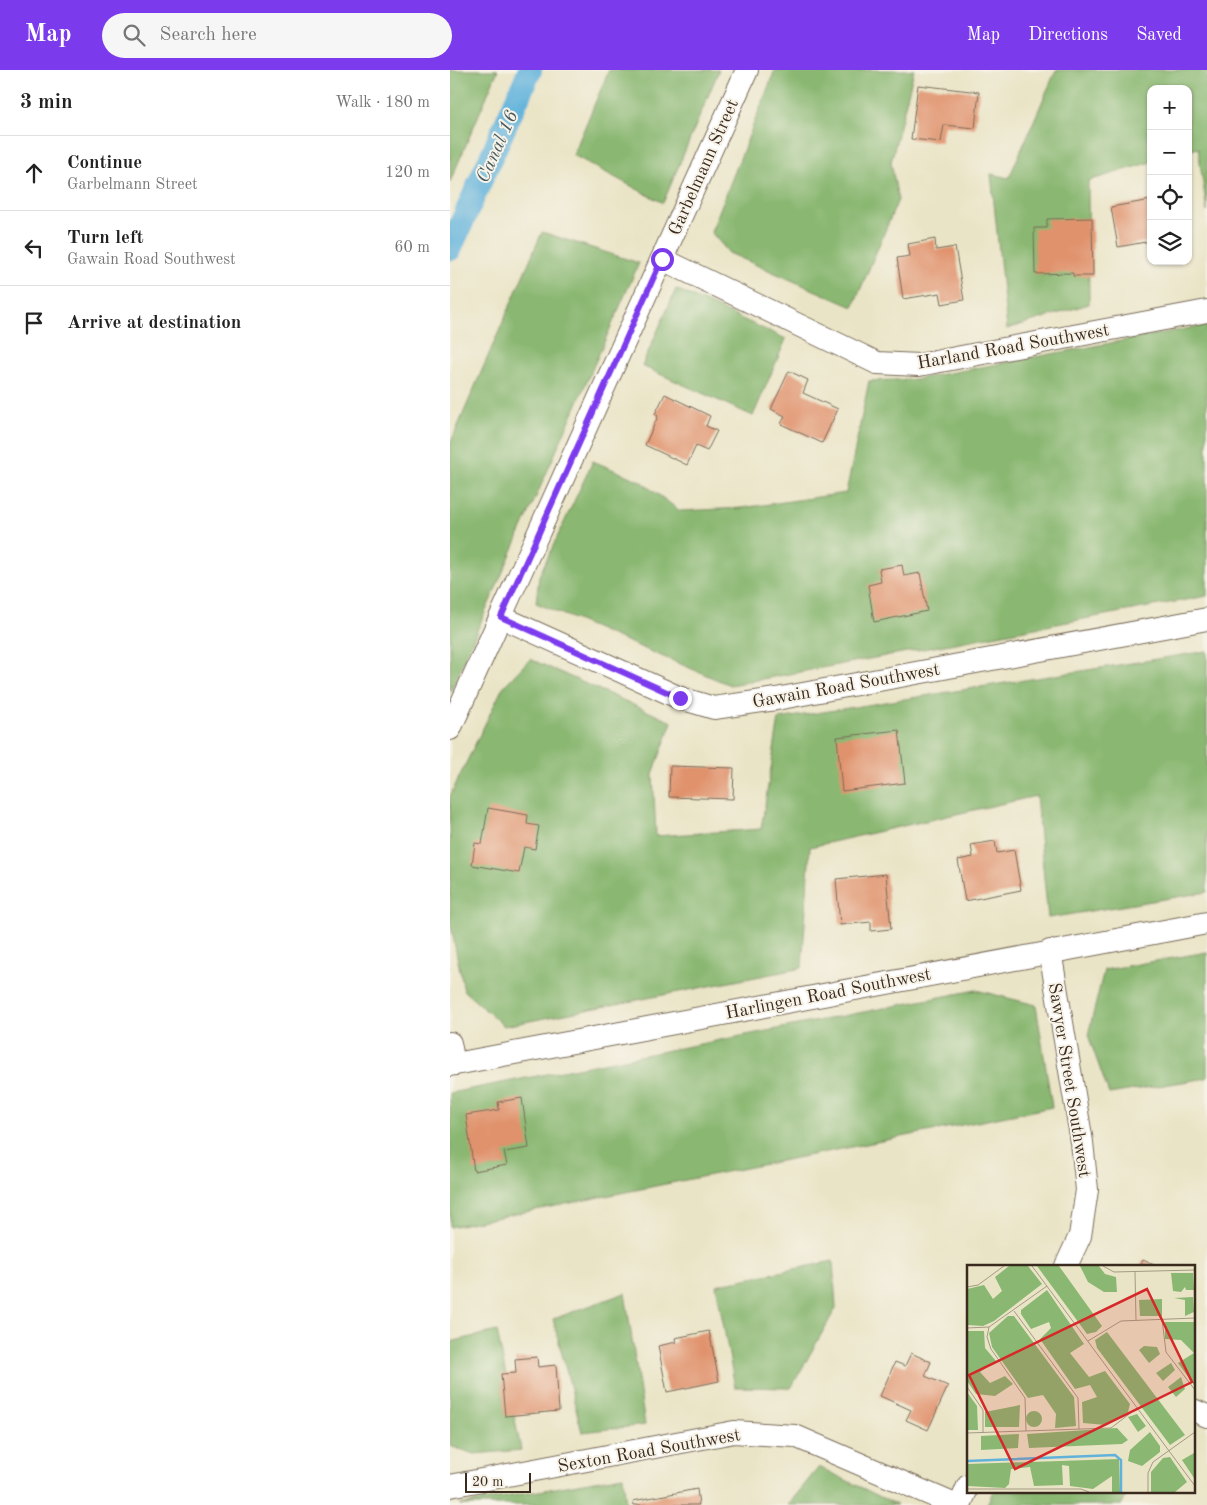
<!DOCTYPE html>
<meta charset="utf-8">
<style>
:root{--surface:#fff;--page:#f6f6f6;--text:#222;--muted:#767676;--line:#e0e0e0;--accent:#7c3aed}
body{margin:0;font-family:"Old Standard TT",serif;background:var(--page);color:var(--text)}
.controls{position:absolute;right:15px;top:15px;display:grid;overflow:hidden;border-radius:10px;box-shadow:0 1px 4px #0004}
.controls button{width:45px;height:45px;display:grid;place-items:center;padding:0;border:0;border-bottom:1px solid var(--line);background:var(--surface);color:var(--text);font:25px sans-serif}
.scale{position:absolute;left:15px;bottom:12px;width:66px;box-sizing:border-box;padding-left:5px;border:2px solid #3b2a1e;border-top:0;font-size:14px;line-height:18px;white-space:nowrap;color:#3b2a1e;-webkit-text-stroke:4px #f7f3e8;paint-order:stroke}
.stop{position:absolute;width:15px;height:15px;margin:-11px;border:4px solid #7c3aed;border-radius:50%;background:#fff}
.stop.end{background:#7c3aed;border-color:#fff;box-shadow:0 1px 5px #0008}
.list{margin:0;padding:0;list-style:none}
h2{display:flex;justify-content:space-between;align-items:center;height:65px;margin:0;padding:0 20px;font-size:21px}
h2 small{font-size:16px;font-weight:400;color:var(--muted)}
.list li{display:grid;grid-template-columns:32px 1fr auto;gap:15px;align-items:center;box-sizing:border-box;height:75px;padding:0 20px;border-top:1px solid var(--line)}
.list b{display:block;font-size:19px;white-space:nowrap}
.list p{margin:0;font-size:16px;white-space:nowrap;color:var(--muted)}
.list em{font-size:16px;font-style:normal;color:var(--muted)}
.icon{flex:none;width:28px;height:28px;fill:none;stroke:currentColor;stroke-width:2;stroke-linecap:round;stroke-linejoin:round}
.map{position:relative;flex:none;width:757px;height:1435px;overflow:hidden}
header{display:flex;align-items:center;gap:30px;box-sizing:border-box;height:70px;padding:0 25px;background:var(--accent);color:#fff}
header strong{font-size:24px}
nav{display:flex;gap:28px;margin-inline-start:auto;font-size:18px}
.search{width:350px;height:45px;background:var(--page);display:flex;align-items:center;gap:12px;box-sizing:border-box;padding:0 18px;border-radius:28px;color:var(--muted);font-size:19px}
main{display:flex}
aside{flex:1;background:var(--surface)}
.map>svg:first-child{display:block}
.forest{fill:#8ab872;stroke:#627148}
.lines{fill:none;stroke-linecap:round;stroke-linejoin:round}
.canal{stroke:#60b2db;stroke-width:24}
.building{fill:#e0926c}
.street-casing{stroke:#786b59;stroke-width:24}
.street{stroke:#fff;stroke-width:22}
.route{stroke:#7c3aed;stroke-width:6}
.labels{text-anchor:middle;stroke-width:4;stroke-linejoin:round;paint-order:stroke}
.street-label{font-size:18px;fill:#3b2a1e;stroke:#f7f3e8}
.water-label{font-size:19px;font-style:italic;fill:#485a60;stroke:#f7f3e8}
.inset-river{fill:none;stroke:#60b2db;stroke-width:2.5}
.inset-road{fill:none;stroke:#a49a83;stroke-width:1}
.view{fill:#d62828;fill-opacity:0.15;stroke:#d62828;stroke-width:2.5}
.inset-edge{fill:none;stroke:#3b2a1e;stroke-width:2.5}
</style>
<header>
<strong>Map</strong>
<div class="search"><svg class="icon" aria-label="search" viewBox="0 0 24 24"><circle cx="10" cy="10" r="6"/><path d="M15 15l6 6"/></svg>Search here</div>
<nav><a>Map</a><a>Directions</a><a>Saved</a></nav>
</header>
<main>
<aside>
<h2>3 min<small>Walk · 180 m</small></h2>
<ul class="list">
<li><svg class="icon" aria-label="ahead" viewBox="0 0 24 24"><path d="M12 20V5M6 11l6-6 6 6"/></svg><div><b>Continue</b><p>Garbelmann Street</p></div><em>120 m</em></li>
<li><svg class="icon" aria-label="left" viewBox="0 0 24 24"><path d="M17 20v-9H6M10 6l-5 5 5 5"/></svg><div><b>Turn left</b><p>Gawain Road Southwest</p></div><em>60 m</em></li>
<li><svg class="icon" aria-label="arrive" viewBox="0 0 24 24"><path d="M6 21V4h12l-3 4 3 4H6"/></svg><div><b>Arrive at destination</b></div></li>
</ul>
</aside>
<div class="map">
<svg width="757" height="1435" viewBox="0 0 757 1435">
<rect width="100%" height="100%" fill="#f7f3e8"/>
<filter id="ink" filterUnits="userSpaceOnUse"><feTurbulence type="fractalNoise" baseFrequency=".02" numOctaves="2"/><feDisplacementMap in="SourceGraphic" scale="10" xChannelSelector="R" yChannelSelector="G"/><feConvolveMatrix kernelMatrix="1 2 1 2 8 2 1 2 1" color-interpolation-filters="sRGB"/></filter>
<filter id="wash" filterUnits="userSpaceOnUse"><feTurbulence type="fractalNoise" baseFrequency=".0096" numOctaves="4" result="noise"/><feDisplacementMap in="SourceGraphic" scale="20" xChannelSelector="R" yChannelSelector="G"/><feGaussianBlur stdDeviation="1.12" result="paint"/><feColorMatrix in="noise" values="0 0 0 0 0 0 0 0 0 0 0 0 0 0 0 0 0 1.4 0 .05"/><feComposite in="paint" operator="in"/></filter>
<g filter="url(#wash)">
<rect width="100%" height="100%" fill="#eae4c6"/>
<!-- forest -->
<g class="forest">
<path d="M 0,0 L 48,0 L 0,112 Z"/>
<path d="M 159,0 L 269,0 L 213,133 L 123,85 Z"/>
<path d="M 325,0 L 464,0 L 441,92 L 448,130 L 403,237 L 279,183 L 261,162 Z"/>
<path d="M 606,0 L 757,0 L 757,142 L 748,78 L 738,81 L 738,19 L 701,19 L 701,92 L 638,111 L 639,234 L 557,259 L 541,104 L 559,108 Z"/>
<path d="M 92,162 L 189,193 L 0,622 L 0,374 Z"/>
<path d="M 226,219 L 336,269 L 303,346 L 192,296 Z"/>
<path d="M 757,255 L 757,526 L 280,615 L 86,533 L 89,506 L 143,391 L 190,411 L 230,441 L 292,438 L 396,423 L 419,311 L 467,309 Z"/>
<path d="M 757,581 L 757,822 L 598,848 L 586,726 L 360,777 L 352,898 L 54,956 L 14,921 L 0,851 L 0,726 L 53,617 L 80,589 L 222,652 L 203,704 L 206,766 L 311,759 L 329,649 Z"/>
<path d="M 757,882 L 757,1008 L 659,1024 L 638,965 L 654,900 Z"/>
<path d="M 526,920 L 586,935 L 602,1037 L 0,1157 L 0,1023 Z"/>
<path d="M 383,1191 L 386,1238 L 341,1318 L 285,1317 L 266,1215 Z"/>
<path d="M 175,1223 L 195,1355 L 132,1362 L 103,1249 Z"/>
<path d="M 47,1261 L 71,1380 L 24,1384 L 0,1376 L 0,1272 Z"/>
<path d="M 369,1397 L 447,1435 L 338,1435 Z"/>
<path d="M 173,1406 L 176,1435 L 10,1435 Z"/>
<path d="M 543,1421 L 678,1421 L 672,1435 L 537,1435 Z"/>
</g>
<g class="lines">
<!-- canal -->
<path class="canal" d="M 0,179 L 80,0"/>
</g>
<g id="blocks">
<!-- building -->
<g class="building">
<path d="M 468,15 L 529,22 L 525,58 L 494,55 L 491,72 L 461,69 Z"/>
<path d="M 701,130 L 701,171 L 668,177 L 661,137 Z"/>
<path d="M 642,148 L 643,206 L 623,206 L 623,203 L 585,204 L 584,158 L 597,158 L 597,149 Z"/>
<path d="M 485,169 L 486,180 L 505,177 L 514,230 L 492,234 L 490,223 L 453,229 L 447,188 L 460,186 L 458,174 Z"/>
<path d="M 339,301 L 358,310 L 353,323 L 388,339 L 372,373 L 331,354 L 335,346 L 321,339 Z"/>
<path d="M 215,324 L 260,346 L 256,356 L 267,361 L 257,381 L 246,376 L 237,395 L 195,375 L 208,346 L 205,344 Z"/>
<path d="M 452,495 L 454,506 L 470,503 L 477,541 L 424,552 L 418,515 L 431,512 L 429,499 Z"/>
<path d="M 449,660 L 455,713 L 392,721 L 387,667 Z"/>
<path d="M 220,696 L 284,698 L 283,729 L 219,727 Z"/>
<path d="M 38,738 L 78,745 L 77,754 L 89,756 L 85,779 L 74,777 L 69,803 L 22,795 L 25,773 L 32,774 Z"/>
<path d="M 545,771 L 547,783 L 564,780 L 571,820 L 515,831 L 508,790 L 523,787 L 521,775 Z"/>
<path d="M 436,804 L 441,859 L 421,861 L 421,852 L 390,855 L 386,809 Z"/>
<path d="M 72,1028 L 79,1078 L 54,1082 L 57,1095 L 24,1101 L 16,1045 L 49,1040 L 48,1032 Z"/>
<path d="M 693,1190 L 706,1196 L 690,1196 Z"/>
<path d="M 259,1261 L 269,1311 L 217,1322 L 208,1276 L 226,1272 L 225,1268 Z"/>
<path d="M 461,1283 L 481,1292 L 475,1306 L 498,1316 L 478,1360 L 456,1350 L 461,1340 L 430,1326 L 445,1292 L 455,1296 Z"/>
<path d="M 87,1287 L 88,1297 L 106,1295 L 109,1341 L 55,1346 L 51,1304 L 66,1303 L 65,1289 Z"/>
<path d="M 247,1419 L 249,1435 L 184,1435 L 183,1431 Z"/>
</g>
</g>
</g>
<g filter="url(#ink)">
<use href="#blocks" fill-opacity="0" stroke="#786b59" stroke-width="1"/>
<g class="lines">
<!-- street casing -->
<g class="street-casing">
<g id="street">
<path d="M 212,189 L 427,293 L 469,295 L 757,241"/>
<path d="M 51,547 L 230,628 L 264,638 L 326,629 L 757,549"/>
<path d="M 0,659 L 297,0"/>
<path d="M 600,881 L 632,1072 L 637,1120 L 630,1166 L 616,1196"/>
<path d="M 0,973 L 4,994"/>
<path d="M 0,995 L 757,853"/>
<path d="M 743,1340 L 757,1346"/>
<path d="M 0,1416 L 284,1362 L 345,1366 L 505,1435"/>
<path d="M 510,1435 L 518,1416"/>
</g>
</g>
<!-- street -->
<use href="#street" class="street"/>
</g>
</g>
<g class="lines" filter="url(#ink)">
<!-- route -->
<path class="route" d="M 212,189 L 51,547 L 230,628"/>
</g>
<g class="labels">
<!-- street labels -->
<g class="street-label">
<text transform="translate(253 97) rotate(-66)" y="6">Garbelmann Street</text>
<text transform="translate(563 276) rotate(-10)" y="6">Harland Road Southwest</text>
<text transform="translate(396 615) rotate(-10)" y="6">Gawain Road Southwest</text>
<text transform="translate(378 923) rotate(-11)" y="6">Harlingen Road Southwest</text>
<text transform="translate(620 1010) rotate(81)" y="6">Sawyer Street Southwest</text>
<text transform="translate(199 1380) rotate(-10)" y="6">Sexton Road Southwest</text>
</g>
<!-- water labels -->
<g class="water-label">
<text transform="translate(46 76) rotate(-66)" y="7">Canal 16</text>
</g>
</g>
<!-- overview -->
<g transform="translate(517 1195)">
<rect width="228" height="228" fill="#eae4c6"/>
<path d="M 42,1 L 61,1 L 75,19 L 27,56 L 16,61 L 0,60 L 0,24 L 17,20 L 26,34 L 35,26 L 28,12 ZM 70,1 L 92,1 L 135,61 L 129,67 L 120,69 ZM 113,1 L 132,1 L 138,9 L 149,12 L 150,27 L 137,27 L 121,17 ZM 204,8 L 226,8 L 227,25 L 219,25 L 218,22 L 214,27 L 206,26 ZM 80,25 L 117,79 L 103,88 L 122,112 L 138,106 L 163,139 L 161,147 L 139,160 L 116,158 L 115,137 L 130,132 L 123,120 L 108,124 L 73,74 L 84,63 L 82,57 L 64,64 L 54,49 L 54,45 ZM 226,32 L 227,47 L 218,51 L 218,35 L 207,33 ZM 195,34 L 195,51 L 173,51 L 172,35 ZM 41,51 L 47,51 L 107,132 L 109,161 L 88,163 L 89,149 L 76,130 L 61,133 L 25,82 L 22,68 ZM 198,57 L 227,57 L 227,120 L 211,98 L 227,88 L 214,75 L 198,74 ZM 0,66 L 17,66 L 18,83 L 29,96 L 13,107 L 23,118 L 38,111 L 46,119 L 28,131 L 9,129 L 0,116 ZM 140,67 L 218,170 L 203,180 L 130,83 L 128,75 ZM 177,81 L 190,82 L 193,89 L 182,98 L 172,85 ZM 204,98 L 208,105 L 196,116 L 189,108 ZM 214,112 L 218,124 L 209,132 L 201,122 ZM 0,127 L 10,141 L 11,165 L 0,165 ZM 53,140 L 52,162 L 18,162 L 18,147 ZM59 154a8 8 0 1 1 16 0a8 8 0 1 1-16 0ZM 170,149 L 179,161 L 171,167 L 161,152 ZM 150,163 L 161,175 L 155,179 L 62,183 L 60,169 ZM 183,167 L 193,181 L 193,187 L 175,201 L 161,196 L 163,185 ZM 52,169 L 51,183 L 14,185 L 14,171 ZM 227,188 L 227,213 L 215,195 ZM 203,192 L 220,217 L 208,227 L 184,227 L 184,207 L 196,193 ZM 152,194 L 153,227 L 145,227 L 145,211 L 126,224 L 103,221 L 102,201 L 95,200 L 96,220 L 67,221 L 63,202 L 44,204 L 42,219 L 38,223 L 0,221 L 0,199 Z" fill="#8ab872"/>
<path class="inset-river" d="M 0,196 L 148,190 L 154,195 L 154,227"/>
<path class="inset-road" d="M 65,1 L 228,221M 136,1 L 147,7 L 228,5M 168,7 L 169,55M 0,22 L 11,20 L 37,1M 47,46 L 111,133 L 112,164M 195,54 L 199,87 L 228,125M 22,62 L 20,72 L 24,84 L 58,133 L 59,166M 0,63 L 22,62 L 80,21M 121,76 L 154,56 L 228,53M 0,122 L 16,145 L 16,168M 0,168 L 144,163 L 170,143M 0,224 L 114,224 L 122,227M 181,227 L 181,208 L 186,197 L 228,167"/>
<path class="view" d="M 180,24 L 225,117 L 48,204 L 2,110 Z"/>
<rect width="228" height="228" class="inset-edge"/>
</g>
</svg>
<div class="controls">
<button>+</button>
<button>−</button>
<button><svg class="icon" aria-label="locate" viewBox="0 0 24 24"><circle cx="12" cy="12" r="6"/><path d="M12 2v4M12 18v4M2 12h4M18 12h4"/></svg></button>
<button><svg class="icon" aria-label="layers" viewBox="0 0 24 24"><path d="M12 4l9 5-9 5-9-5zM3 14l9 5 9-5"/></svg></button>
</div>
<div class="scale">20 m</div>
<div class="stop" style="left:212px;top:189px"></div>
<div class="stop end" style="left:230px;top:628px"></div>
</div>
</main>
